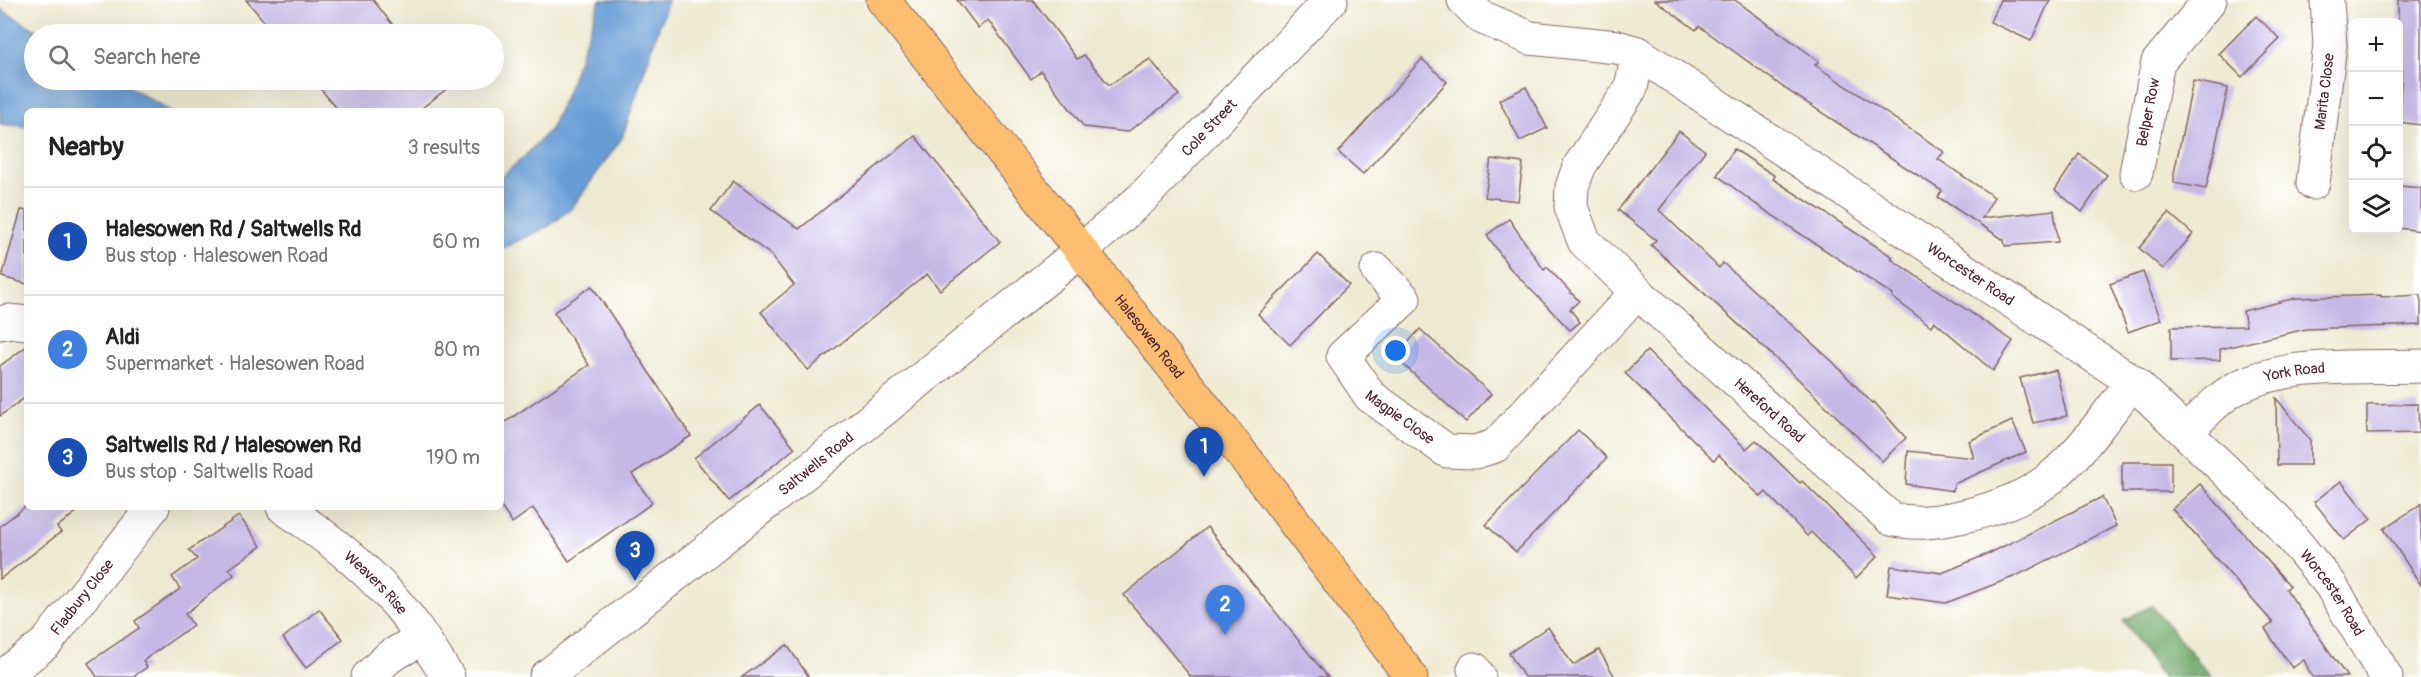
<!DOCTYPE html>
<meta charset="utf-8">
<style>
:root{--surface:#fff;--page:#f2f2f2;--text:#222;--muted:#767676;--line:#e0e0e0;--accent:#b45309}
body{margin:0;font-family:Pangolin,sans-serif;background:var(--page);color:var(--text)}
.controls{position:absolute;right:18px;top:18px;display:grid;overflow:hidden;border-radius:9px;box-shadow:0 6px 24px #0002}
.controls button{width:54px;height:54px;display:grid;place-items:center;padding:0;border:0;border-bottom:2px solid var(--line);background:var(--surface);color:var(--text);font:30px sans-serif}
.you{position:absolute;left:1396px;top:351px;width:21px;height:21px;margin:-15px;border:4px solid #fff;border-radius:50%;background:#1a73e8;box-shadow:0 0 0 9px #1a73e833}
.badge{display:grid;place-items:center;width:39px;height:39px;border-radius:50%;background:var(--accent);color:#fff;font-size:20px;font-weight:700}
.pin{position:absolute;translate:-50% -50px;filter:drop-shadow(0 2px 3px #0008)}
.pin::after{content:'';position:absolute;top:32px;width:21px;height:18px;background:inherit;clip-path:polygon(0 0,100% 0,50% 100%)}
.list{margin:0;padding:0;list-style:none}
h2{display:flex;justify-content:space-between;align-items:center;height:78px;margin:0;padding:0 24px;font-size:26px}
h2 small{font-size:20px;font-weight:400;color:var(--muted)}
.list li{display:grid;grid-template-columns:39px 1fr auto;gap:18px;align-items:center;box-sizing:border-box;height:108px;padding:0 24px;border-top:2px solid var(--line)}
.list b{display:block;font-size:22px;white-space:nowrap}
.list p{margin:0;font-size:20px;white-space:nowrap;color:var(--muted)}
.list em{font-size:20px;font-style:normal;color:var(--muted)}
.icon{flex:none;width:33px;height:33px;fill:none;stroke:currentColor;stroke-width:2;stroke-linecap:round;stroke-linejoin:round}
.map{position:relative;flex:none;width:2421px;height:677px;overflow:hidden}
.search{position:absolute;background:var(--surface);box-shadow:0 6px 24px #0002;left:24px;top:24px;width:480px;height:66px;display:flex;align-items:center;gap:15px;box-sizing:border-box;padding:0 21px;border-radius:33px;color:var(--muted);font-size:22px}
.panel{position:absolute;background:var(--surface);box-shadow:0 6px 24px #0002;left:24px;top:108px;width:480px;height:402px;border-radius:9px}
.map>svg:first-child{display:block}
.forest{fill:#70a968;stroke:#5d644a;stroke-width:1.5}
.water{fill:#689dd4;stroke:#595e80;stroke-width:1.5}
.building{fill:#c5b8e7}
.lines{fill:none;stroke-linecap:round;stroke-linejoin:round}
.minor-casing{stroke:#836665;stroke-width:35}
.major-casing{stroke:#836665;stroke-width:35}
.minor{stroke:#fff;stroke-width:33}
.major{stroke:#fcbd6f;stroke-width:33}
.labels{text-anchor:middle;stroke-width:5;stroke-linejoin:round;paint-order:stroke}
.street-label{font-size:15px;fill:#4a1f2b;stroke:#fff}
</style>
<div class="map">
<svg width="2421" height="677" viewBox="0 0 2421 677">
<rect width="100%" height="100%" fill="#fff"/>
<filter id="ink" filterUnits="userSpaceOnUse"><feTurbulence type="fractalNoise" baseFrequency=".0167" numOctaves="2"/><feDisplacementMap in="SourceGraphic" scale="12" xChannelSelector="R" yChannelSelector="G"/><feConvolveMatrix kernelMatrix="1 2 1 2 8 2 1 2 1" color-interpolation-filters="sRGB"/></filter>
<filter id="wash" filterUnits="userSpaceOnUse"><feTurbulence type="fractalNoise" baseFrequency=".008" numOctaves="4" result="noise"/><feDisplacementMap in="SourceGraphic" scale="24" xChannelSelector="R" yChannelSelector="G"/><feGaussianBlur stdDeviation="1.35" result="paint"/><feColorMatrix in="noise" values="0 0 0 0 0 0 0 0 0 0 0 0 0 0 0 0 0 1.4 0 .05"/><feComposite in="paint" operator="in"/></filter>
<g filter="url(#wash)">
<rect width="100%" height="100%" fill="#eeead2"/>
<!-- forest -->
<path class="forest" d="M 2152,606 L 2211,677 L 2162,677 L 2123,620 Z"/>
<!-- water -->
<g class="water">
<path d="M 600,0 L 668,0 L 622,138 L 572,208 L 549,226 L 501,249 L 501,177 L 527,154 L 551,128 L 567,92 Z"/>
<path d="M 0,9 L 43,34 L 34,34 L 34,80 L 118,80 L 170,111 L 27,111 L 27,127 L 0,124 Z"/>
</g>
<g id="blocks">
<!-- building -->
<g class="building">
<path d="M 246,0 L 373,0 L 400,34 L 275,34 Z"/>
<path d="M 957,0 L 1033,0 L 1077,59 L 1084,55 L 1109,85 L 1150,59 L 1179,95 L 1127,132 L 1084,127 L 1041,71 L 1031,79 L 988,20 L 978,28 Z"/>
<path d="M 1655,0 L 1735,0 L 1819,61 L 1815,65 L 1944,152 L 1938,159 L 1994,197 L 1982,218 L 2054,210 L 2058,242 L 2005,246 L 2004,240 L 1938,197 L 1942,191 L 1787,90 L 1699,26 L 1696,30 Z"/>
<path d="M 2000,0 L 2050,0 L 2031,41 L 1990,22 Z"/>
<path d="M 2398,0 L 2421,0 L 2421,125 L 2398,122 L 2402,68 L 2398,68 Z"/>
<path d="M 2256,16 L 2280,39 L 2242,77 L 2219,54 Z"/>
<path d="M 1422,59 L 1447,82 L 1363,174 L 1338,152 Z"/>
<path d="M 313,80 L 458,80 L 418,111 L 339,111 Z"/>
<path d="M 2193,81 L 2228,88 L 2206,189 L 2174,183 L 2174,173 Z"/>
<path d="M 1526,87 L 1547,128 L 1520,141 L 1499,100 Z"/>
<path d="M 1679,131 L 1705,151 L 1659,210 L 1719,268 L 1723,263 L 1833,362 L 1872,403 L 1874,402 L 1906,438 L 1882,461 L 1794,375 L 1651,245 L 1656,240 L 1618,210 Z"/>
<path d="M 915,136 L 1000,242 L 940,290 L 927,274 L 808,370 L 761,312 L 794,285 L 771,255 L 711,211 L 733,181 L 799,229 Z"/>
<path d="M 1734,149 L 1775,176 L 1773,179 L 1893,257 L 1891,259 L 2013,341 L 1993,371 L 1934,321 L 1931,326 L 1892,297 L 1893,295 L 1754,203 L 1717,175 Z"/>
<path d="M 2079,154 L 2107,175 L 2082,212 L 2055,190 Z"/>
<path d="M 1491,159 L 1523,163 L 1518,201 L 1485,197 Z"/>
<path d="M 2400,186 L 2421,188 L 2421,231 L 2398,228 Z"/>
<path d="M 21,210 L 27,211 L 27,284 L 2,277 Z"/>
<path d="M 2169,213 L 2193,234 L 2163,269 L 2139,248 Z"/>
<path d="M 1509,219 L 1544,270 L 1547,267 L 1579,301 L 1570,309 L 1580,322 L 1570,330 L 1509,267 L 1487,235 Z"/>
<path d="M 1318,254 L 1349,285 L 1290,345 L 1258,314 Z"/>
<path d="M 2143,272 L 2161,320 L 2128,332 L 2110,284 Z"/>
<path d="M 592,286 L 691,436 L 632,474 L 652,503 L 569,561 L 533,508 L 512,523 L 501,507 L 501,425 L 589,365 L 554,312 Z"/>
<path d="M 2381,295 L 2381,297 L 2421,295 L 2421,325 L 2306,329 L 2220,349 L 2220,360 L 2171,361 L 2171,327 L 2246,326 L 2243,311 L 2296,298 Z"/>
<path d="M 1420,329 L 1491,394 L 1466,422 L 1395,357 Z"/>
<path d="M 27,346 L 27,396 L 0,416 L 0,366 Z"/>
<path d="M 1647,351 L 1746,449 L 1756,440 L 1800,483 L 1802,481 L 1878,556 L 1856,578 L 1811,532 L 1807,536 L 1766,492 L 1761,497 L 1719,455 L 1714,460 L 1625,373 Z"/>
<path d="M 2056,370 L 2067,416 L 2033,423 L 2020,378 Z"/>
<path d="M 2276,398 L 2310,440 L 2310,465 L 2277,465 Z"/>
<path d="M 2418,404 L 2419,433 L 2367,434 L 2367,405 Z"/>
<path d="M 760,405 L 795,448 L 729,501 L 694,458 Z"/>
<path d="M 2012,421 L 2026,452 L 1954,484 L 1953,491 L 1906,484 L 1908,451 L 1974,458 L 1969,441 Z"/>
<path d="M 1578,430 L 1607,458 L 1516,552 L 1486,525 Z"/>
<rect x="2122" y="462" width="49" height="30"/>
<path d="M 2341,481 L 2371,519 L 2344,540 L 2314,502 Z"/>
<path d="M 2200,484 L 2290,586 L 2286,589 L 2347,677 L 2312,677 L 2304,660 L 2292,668 L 2265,629 L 2273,623 L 2172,509 Z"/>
<path d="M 2102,497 L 2116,526 L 2016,576 L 1946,603 L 1887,595 L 1891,566 L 1942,573 L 1990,553 Z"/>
<path d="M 2421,504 L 2421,585 L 2384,529 Z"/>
<path d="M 25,507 L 83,507 L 57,527 L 61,532 L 0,579 L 0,526 Z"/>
<path d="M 239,516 L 261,546 L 229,569 L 234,575 L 185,614 L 193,625 L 143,661 L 147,667 L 133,677 L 97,677 L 88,663 L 139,628 L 135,621 L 180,589 L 172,577 L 197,559 L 189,550 Z"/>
<path d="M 1207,527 L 1328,677 L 1191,677 L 1124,595 Z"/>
<path d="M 319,609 L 343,639 L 306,668 L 283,638 Z"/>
<path d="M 1548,627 L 1573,665 L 1599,650 L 1615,677 L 1524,677 L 1509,653 Z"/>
<path d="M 787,645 L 809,677 L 742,677 Z"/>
</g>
</g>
</g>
<g filter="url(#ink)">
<use href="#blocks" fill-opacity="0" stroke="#836665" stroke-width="1.5"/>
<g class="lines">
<!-- minor casing -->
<g class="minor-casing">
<g id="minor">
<path id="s1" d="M 1464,0 L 1481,17 L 1530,38 L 1617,47 L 1638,53 L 2133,382 L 2277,520 L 2330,584 L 2386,677"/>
<path id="s2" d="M 1638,53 L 1631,88 L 1579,167 L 1572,187 L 1571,207 L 1584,241 L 1637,292 L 1891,519 C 1916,525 1938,522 1964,516 C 1994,509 2027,497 2052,477 C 2083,450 2107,414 2133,382"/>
<path id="s3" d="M 2136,173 L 2158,62 L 2210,0"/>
<path id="s4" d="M 2313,183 L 2330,45 L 2327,0"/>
<path id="s5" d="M 1377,270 L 1404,299 L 1343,356 L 1370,396 L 1447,451 L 1475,452 L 1495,446 L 1637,292"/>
<path d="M 0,323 L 8,321 L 27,323"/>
<path id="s6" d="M 2186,432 C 2200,419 2212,404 2227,394 C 2274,360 2364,368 2421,366"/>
<path id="s7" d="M 283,507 C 323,534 360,562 392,598 C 414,622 431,651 448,677"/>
<path d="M 1474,669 L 1479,677"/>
<path id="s8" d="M 2,677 L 46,643 L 153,507"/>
<path d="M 368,677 L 389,657 L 422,638"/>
<path id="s9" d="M 546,677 L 791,484 L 1082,250 L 1141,199 L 1331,0"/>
</g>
</g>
<!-- major casing -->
<g class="major-casing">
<g id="major">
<path id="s10" d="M 883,0 L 1275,496 L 1411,677"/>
</g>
</g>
<!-- minor -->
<use href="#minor" class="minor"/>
<!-- major -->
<use href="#major" class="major"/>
</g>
</g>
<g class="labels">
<!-- street labels -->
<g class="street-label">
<text dy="5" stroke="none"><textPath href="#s4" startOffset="92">Marita Close</textPath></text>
<text dy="5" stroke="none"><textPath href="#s3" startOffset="62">Belper Row</textPath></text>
<text dy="5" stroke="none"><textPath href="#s9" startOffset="862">Cole Street</textPath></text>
<text dy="5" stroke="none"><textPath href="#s1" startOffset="586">Worcester Road</textPath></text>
<text dy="5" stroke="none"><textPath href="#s10" startOffset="429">Halesowen Road</textPath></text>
<text dy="5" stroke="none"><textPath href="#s6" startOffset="128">York Road</textPath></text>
<text dy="5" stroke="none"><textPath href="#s2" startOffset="459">Hereford Road</textPath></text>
<text dy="5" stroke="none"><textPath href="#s5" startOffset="208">Magpie Close</textPath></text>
<text dy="5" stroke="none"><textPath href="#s9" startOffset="344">Saltwells Road</textPath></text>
<text dy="5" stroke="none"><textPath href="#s7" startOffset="120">Weavers Rise</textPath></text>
<text dy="5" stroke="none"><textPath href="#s1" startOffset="1072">Worcester Road</textPath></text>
<text dy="5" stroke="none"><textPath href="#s8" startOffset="114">Fladbury Close</textPath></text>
</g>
</g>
</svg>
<div class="controls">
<button>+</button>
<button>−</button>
<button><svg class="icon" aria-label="locate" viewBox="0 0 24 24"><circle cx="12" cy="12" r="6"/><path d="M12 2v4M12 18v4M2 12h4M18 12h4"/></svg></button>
<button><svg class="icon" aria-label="layers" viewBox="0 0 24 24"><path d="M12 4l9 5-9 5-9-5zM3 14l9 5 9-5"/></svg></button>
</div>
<div class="you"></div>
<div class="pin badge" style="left:1204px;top:477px;background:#1a4fb4">1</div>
<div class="pin badge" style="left:1225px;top:635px;background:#3f7fe0">2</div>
<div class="pin badge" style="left:635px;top:581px;background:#1a4fb4">3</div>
<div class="search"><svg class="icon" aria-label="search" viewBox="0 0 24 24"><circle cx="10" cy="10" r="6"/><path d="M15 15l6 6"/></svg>Search here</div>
<section class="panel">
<h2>Nearby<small>3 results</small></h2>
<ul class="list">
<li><span class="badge" style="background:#1a4fb4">1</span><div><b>Halesowen Rd / Saltwells Rd</b><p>Bus stop · Halesowen Road</p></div><em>60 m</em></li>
<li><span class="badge" style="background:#3f7fe0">2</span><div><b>Aldi</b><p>Supermarket · Halesowen Road</p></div><em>80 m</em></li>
<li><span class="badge" style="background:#1a4fb4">3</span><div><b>Saltwells Rd / Halesowen Rd</b><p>Bus stop · Saltwells Road</p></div><em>190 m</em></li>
</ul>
</section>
</div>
